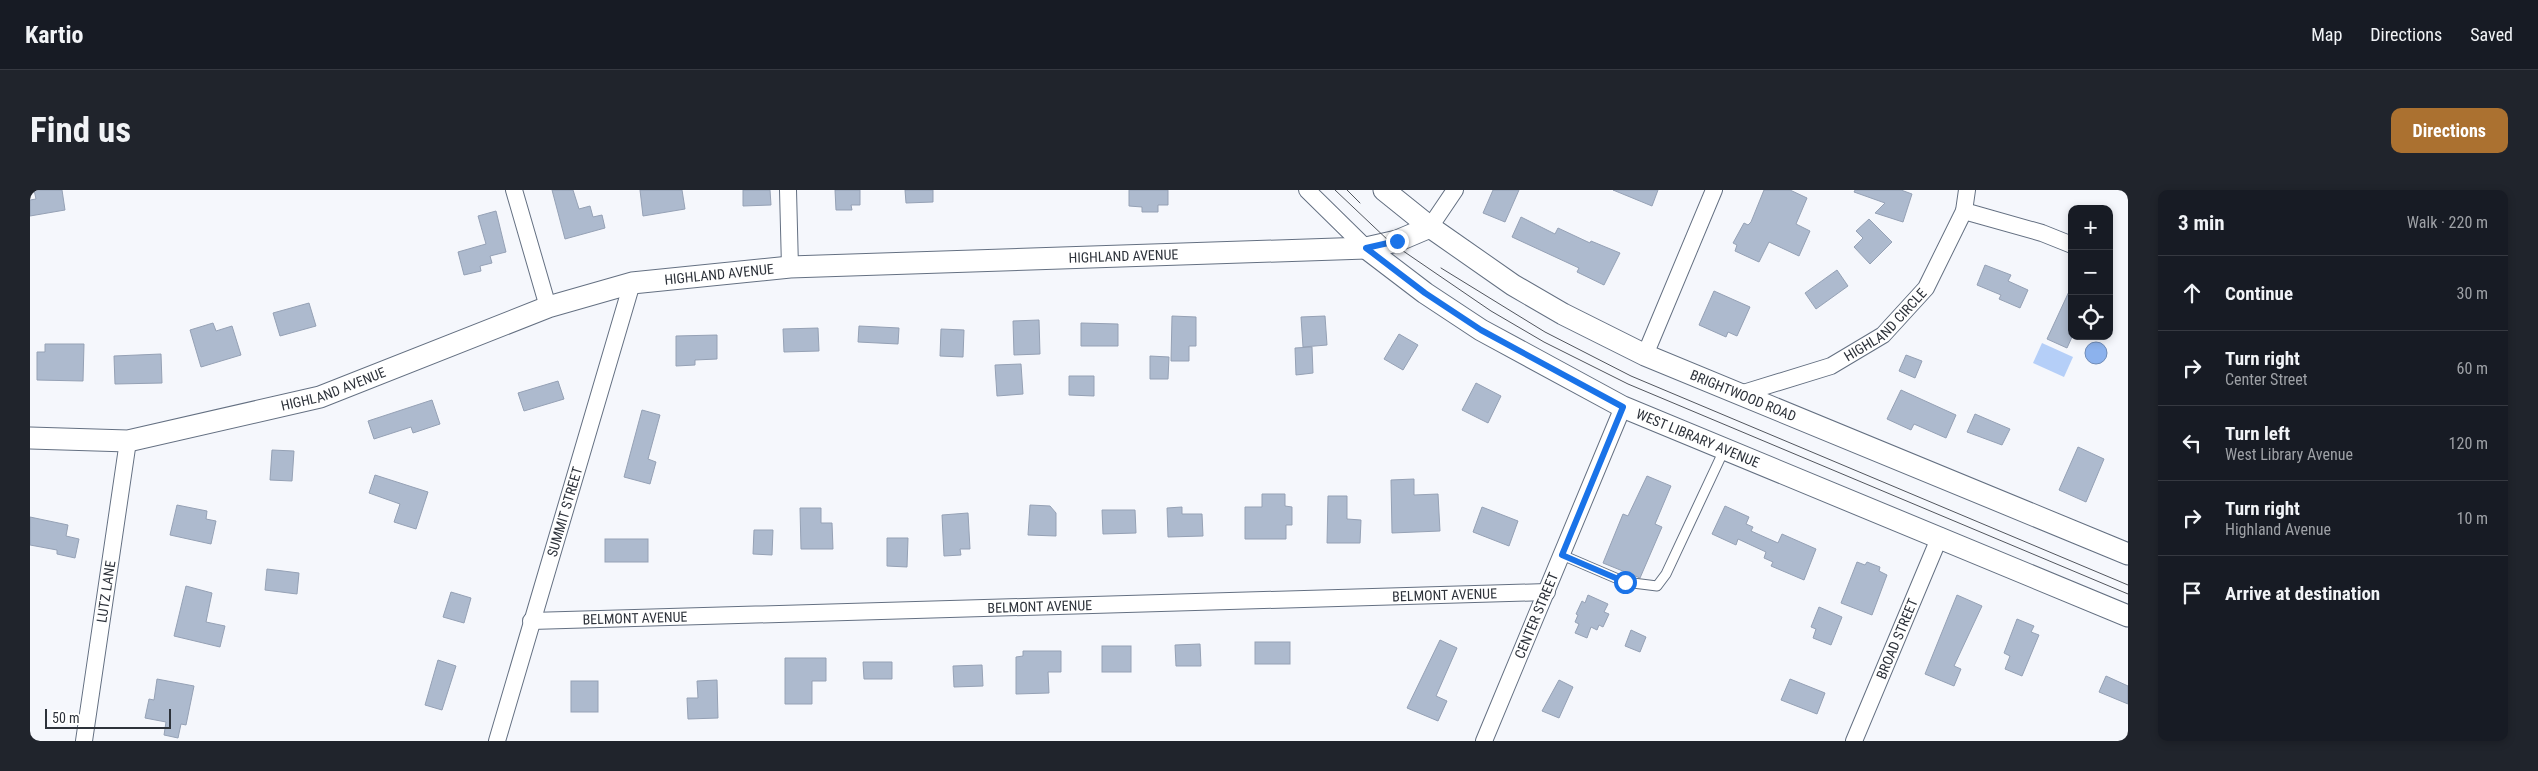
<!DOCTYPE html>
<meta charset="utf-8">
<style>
:root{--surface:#171b24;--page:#20242c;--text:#f1f3f6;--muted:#9ea1a6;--line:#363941;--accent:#ab7130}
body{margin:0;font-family:"Roboto Condensed",sans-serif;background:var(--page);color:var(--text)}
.controls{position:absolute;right:15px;top:15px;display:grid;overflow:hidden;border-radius:10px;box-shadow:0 2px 8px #0003}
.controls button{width:45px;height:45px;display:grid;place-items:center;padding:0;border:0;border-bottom:1px solid var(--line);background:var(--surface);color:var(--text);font:25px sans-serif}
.scale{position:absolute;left:15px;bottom:12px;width:126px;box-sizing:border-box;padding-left:5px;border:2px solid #2d323a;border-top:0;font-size:14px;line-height:18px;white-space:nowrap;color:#2d323a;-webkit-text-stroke:4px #fff;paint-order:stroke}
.stop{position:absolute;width:15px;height:15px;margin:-11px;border:4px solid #1a73e8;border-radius:50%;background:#fff}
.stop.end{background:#1a73e8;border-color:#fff;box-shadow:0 1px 5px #0008}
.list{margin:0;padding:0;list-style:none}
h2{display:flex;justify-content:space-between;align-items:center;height:65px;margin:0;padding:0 20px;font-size:21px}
h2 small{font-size:16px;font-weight:400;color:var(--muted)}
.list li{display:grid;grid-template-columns:32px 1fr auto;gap:15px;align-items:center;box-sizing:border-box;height:75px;padding:0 20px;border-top:1px solid var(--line)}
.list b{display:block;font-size:19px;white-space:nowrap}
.list p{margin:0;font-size:16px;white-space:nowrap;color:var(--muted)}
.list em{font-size:16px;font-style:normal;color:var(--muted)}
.icon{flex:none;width:28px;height:28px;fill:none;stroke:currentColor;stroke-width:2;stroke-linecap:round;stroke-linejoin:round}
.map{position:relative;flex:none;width:2098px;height:551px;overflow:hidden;border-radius:10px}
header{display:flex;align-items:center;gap:30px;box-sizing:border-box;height:70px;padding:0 25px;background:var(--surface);border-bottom:1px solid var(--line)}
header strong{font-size:24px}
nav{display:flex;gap:28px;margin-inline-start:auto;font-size:18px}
.intro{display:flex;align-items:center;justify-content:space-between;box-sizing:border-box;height:120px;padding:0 30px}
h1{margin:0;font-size:35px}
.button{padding:12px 22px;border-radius:10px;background:var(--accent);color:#fff;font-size:18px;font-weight:700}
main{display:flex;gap:30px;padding:0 30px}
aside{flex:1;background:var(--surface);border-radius:10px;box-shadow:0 2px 8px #0003}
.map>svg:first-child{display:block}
.green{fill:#b5cff8}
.water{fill:#8cb2ed;stroke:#708cb7}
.building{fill:#adbace;stroke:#95a1b5}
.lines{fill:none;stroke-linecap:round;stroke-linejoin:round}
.service-casing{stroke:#647082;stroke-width:11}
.minor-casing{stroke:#647082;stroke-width:18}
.tertiary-casing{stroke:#647082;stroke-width:23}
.service{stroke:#fff;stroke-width:9}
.minor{stroke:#fff;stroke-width:16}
.tertiary{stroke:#fff;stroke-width:21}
.tram{stroke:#51555d;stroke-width:1}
.route{stroke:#1a73e8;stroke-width:6}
.labels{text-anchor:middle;stroke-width:4;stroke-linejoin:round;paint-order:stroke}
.street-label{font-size:14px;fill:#2d323a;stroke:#fff}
</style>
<header>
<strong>Kartio</strong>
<nav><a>Map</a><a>Directions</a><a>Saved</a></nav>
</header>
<div class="intro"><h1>Find us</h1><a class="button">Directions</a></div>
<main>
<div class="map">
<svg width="2098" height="551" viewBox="0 0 2098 551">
<rect width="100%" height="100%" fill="#f5f7fc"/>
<!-- green -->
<path class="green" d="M 2012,153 L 2043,167 L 2034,187 L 2003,173 Z"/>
<!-- water -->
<circle class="water" cx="2066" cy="163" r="11"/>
<!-- building -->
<g class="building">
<path d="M 4,0 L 32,0 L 35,20 L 0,26 L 0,10 L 6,9 Z"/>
<path d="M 522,0 L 543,0 L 549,19 L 560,16 L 563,27 L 572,25 L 575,38 L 535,49 Z"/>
<path d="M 610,0 L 652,0 L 655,19 L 613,26 Z"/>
<path d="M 713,0 L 740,0 L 741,15 L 713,16 Z"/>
<path d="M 805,0 L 830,0 L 830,15 L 821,15 L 822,20 L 806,20 Z"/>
<path d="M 875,0 L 903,0 L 903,12 L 876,13 Z"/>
<path d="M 1099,0 L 1138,0 L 1138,15 L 1128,15 L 1128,22 L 1112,22 L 1112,17 L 1099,16 Z"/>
<path d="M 1463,0 L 1489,0 L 1475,32 L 1453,23 Z"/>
<path d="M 1583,0 L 1628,0 L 1622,16 Z"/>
<path d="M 1734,0 L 1760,0 L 1777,8 L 1766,34 L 1780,41 L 1769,66 L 1739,52 L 1729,72 L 1705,61 L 1707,55 L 1703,53 L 1714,33 L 1718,35 L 1721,32 Z"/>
<path d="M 1825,0 L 1871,0 L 1882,4 L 1873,32 L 1845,23 L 1855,13 L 1824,2 Z"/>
<path d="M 466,21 L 476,62 L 460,66 L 462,73 L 450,76 L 451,81 L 434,85 L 428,62 L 456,54 L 448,26 Z"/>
<path d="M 1491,27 L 1525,44 L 1528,38 L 1560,53 L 1561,51 L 1590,63 L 1574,95 L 1547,82 L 1549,78 L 1482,47 Z"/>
<path d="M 1839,29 L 1862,52 L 1840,74 L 1824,57 L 1833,48 L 1826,41 Z"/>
<path d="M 1955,75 L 1981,85 L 1978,91 L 1998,100 L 1990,118 L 1969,109 L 1971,105 L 1947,95 Z"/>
<path d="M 1807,80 L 1818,96 L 1786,119 L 1775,103 Z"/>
<path d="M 2042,95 L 2042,147 L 2037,158 L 2017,149 Z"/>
<path d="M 1684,101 L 1720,117 L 1707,146 L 1698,142 L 1696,147 L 1669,135 Z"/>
<path d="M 279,113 L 286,136 L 250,146 L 243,123 Z"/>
<path d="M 1142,126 L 1166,127 L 1166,156 L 1159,156 L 1159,171 L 1141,171 Z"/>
<path d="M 1295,126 L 1297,155 L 1273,157 L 1271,127 Z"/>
<path d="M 1009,130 L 1010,164 L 984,165 L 983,131 Z"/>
<path d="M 183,133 L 186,141 L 202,136 L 211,165 L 171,177 L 160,140 Z"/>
<path d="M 1051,133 L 1088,134 L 1088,156 L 1051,156 Z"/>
<path d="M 829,136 L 869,138 L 868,154 L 828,152 Z"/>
<path d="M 788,138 L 789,161 L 754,162 L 753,139 Z"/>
<path d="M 911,139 L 934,140 L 933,167 L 910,166 Z"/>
<path d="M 1369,144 L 1388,155 L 1373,180 L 1354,169 Z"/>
<path d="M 687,145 L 687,169 L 665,170 L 665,175 L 646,176 L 646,146 Z"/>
<path d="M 15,154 L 54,154 L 53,191 L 7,190 L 7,162 L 15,162 Z"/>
<path d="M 1282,157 L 1283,183 L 1266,185 L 1265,158 Z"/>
<path d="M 131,164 L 132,193 L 85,194 L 84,166 Z"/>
<path d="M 1876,165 L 1892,171 L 1885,188 L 1869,181 Z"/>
<path d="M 1120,166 L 1139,167 L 1138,189 L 1120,189 Z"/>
<path d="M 991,174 L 993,204 L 967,206 L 965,175 Z"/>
<path d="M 1039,186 L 1064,186 L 1064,206 L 1039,205 Z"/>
<path d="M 528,191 L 534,209 L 494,221 L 488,203 Z"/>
<path d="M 1446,193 L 1471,206 L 1458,233 L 1432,220 Z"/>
<path d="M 1871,200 L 1926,225 L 1916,248 L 1884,234 L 1881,240 L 1857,229 Z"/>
<path d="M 402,210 L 410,234 L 383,243 L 381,237 L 344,249 L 338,231 Z"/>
<path d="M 612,220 L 630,225 L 618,269 L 626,272 L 620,294 L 594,287 Z"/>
<path d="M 1945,224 L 1980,239 L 1972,255 L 1937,242 Z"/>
<path d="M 2048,257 L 2074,269 L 2056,312 L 2029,300 Z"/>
<path d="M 242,260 L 264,261 L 262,291 L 240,290 Z"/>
<path d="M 345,285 L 398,302 L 386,339 L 364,332 L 370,314 L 339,303 Z"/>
<path d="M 1617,286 L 1641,296 L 1625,334 L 1632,337 L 1610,388 L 1573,373 L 1593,324 L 1598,326 Z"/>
<path d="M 1384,289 L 1384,305 L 1408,304 L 1410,341 L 1362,343 L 1361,290 Z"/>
<path d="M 1232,304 L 1255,304 L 1255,316 L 1262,317 L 1262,335 L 1256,335 L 1256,349 L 1215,349 L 1215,317 L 1232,317 Z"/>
<path d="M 1298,306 L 1317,306 L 1317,329 L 1331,330 L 1330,353 L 1297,353 Z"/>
<path d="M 147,315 L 177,321 L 176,329 L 186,331 L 181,354 L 140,345 Z"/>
<path d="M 1000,315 L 1020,316 L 1026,323 L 1026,346 L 998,345 Z"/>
<path d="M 1695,316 L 1719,327 L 1716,334 L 1723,337 L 1721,341 L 1748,353 L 1752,344 L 1786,359 L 1774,390 L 1741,376 L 1743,372 L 1734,368 L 1736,362 L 1708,349 L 1706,355 L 1682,344 Z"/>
<path d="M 1152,317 L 1152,324 L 1172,324 L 1173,346 L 1138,347 L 1137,318 Z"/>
<path d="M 1452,317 L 1488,331 L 1479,356 L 1443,342 Z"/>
<path d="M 770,318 L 791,318 L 791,333 L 802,333 L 803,359 L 771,359 Z"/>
<path d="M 1072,320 L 1105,320 L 1106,343 L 1073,344 Z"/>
<path d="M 938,323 L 940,359 L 930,359 L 931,365 L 914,366 L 912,325 Z"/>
<path d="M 0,327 L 38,335 L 36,346 L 49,349 L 45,368 L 27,364 L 27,360 L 0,355 Z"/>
<path d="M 724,340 L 743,340 L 742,365 L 723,364 Z"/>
<path d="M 857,348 L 878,348 L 877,377 L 857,376 Z"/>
<rect x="575" y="349" width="43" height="23"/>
<path d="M 1827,372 L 1835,375 L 1837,372 L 1850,377 L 1849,381 L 1857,385 L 1842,425 L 1811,413 Z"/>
<path d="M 237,379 L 269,383 L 267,404 L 235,400 Z"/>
<path d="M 156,396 L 182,403 L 176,432 L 195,436 L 190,457 L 144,446 Z"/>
<path d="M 421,402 L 441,408 L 434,433 L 413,427 Z"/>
<path d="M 1558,405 L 1578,414 L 1574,422 L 1579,424 L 1573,437 L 1569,435 L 1567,440 L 1561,437 L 1557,448 L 1545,443 L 1549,434 L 1545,432 L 1548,425 L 1546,424 L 1552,411 L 1555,413 Z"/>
<path d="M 1927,405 L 1952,416 L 1924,476 L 1931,479 L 1924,496 L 1895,484 Z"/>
<path d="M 1789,417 L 1812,427 L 1801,455 L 1783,448 L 1786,439 L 1781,437 Z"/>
<path d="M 1987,429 L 2004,436 L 2001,442 L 2009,445 L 1992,486 L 1975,479 L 1980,466 L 1974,463 Z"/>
<path d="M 1601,440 L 1616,447 L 1610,462 L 1595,456 Z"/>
<path d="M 1410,450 L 1427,458 L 1406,506 L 1417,511 L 1408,531 L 1377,518 Z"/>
<rect x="1225" y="452" width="35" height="22"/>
<path d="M 1170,454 L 1171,476 L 1146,476 L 1145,455 Z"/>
<rect x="1072" y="456" width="29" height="26"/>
<path d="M 993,461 L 1031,461 L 1031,482 L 1018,482 L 1019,503 L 986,504 L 986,467 L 993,466 Z"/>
<path d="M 755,468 L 796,468 L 796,491 L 782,491 L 782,514 L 755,514 Z"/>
<path d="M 408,470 L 426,476 L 412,520 L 395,515 Z"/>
<path d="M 833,472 L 862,472 L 862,489 L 834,489 Z"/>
<path d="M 952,475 L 953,496 L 924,497 L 923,476 Z"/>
<path d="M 2076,486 L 2098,496 L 2098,514 L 2069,502 Z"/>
<path d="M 127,489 L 164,496 L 156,535 L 151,534 L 148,548 L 134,545 L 136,532 L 115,528 L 119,509 L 124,510 Z"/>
<path d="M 1760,489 L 1795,503 L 1787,524 L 1751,510 Z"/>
<path d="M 687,490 L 688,528 L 658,529 L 657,508 L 668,508 L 667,491 Z"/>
<path d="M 1529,490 L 1543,497 L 1529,528 L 1512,521 Z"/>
<rect x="541" y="491" width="27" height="31"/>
</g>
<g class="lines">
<!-- service casing -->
<g class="service-casing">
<path id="service" d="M 1532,365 L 1595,392 L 1627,396 L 1636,384 L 1695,258"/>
</g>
<!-- minor casing -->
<g class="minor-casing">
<g id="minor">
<path d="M 484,0 L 518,117"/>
<path d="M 758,0 L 760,77"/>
<path d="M 1277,0 L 1336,58"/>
<path d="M 1934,21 L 2012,43 L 2042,55"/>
<path d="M 1400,37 L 1425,0"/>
<path d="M 1615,165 L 1684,0"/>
<path id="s1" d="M 1710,204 L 1801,176 L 1853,145 L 1896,98 L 1934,21 L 1937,0"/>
<path id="s2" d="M 501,431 L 1517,402"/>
<path id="s3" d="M 54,551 L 98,251"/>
<path id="s4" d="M 467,551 L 602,93"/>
<path id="s5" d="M 1454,551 L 1593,217"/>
<path id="s6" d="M 1824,551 L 1910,346"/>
</g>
</g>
<!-- tertiary casing -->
<g class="tertiary-casing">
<g id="tertiary">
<path id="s7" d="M 1354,0 L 1400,37 L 1483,95 L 1533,124 L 1615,165 L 2098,364"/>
<path id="s8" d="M 1336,58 L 1395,103 L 1451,140 L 1593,217 L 2098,426"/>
<path id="s9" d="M 0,248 L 98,251 L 290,207 L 518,117 L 602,93 L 760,77 L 1336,58 L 1367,51 L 1400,37"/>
</g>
</g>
<!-- service -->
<use href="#service" class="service"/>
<!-- minor -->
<use href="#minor" class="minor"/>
<!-- tertiary -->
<use href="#tertiary" class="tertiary"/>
<!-- tram -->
<g class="tram">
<path d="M 1305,0 L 1360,52 L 1461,121 L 1514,152 L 1598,194 L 2098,404"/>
<path d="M 1317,0 L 1330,13"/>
<path d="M 1411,78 L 1515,142 L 1601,186 L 2098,395"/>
</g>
</g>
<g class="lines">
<!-- route -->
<path class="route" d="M 1367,51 L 1336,58 L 1395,103 L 1451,140 L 1593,217 L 1532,365 L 1595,392"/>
</g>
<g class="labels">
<!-- street labels -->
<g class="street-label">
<text dy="5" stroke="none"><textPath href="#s9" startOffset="1120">HIGHLAND AVENUE</textPath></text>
<text dy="5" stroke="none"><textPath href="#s9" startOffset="715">HIGHLAND AVENUE</textPath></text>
<text dy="5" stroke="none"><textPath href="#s1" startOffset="164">HIGHLAND CIRCLE</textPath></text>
<text dy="5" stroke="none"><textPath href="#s9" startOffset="310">HIGHLAND AVENUE</textPath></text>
<text dy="5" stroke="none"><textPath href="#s7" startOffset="416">BRIGHTWOOD ROAD</textPath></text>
<text dy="5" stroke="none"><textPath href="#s8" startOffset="384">WEST LIBRARY AVENUE</textPath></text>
<text dy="5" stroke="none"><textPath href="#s4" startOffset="239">SUMMIT STREET</textPath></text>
<text dy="5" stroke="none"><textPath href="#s3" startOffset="151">LUTZ LANE</textPath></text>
<text dy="5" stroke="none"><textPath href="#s2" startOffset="914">BELMONT AVENUE</textPath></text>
<text dy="5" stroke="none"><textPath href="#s2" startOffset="509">BELMONT AVENUE</textPath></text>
<text dy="5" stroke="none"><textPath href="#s5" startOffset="136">CENTER STREET</textPath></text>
<text dy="5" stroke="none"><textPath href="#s2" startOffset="104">BELMONT AVENUE</textPath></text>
<text dy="5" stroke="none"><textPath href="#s6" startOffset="111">BROAD STREET</textPath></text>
</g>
</g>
</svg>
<div class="controls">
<button>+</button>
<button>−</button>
<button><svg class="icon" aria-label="locate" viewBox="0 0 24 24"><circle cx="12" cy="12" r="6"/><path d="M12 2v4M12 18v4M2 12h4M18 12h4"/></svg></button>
</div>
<div class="scale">50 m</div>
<div class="stop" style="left:1595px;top:392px"></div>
<div class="stop end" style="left:1367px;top:51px"></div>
</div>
<aside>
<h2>3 min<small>Walk · 220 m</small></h2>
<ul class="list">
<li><svg class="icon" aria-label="ahead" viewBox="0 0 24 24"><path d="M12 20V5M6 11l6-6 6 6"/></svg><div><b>Continue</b></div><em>30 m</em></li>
<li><svg class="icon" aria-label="right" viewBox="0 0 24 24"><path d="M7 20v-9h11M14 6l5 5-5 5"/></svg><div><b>Turn right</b><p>Center Street</p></div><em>60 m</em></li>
<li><svg class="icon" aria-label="left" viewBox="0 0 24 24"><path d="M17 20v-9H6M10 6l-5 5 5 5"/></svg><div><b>Turn left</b><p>West Library Avenue</p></div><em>120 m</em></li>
<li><svg class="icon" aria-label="right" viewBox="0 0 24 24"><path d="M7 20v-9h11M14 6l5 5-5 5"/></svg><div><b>Turn right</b><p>Highland Avenue</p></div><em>10 m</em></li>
<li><svg class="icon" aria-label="arrive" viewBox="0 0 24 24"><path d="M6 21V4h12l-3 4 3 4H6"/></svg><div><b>Arrive at destination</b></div></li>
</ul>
</aside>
</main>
